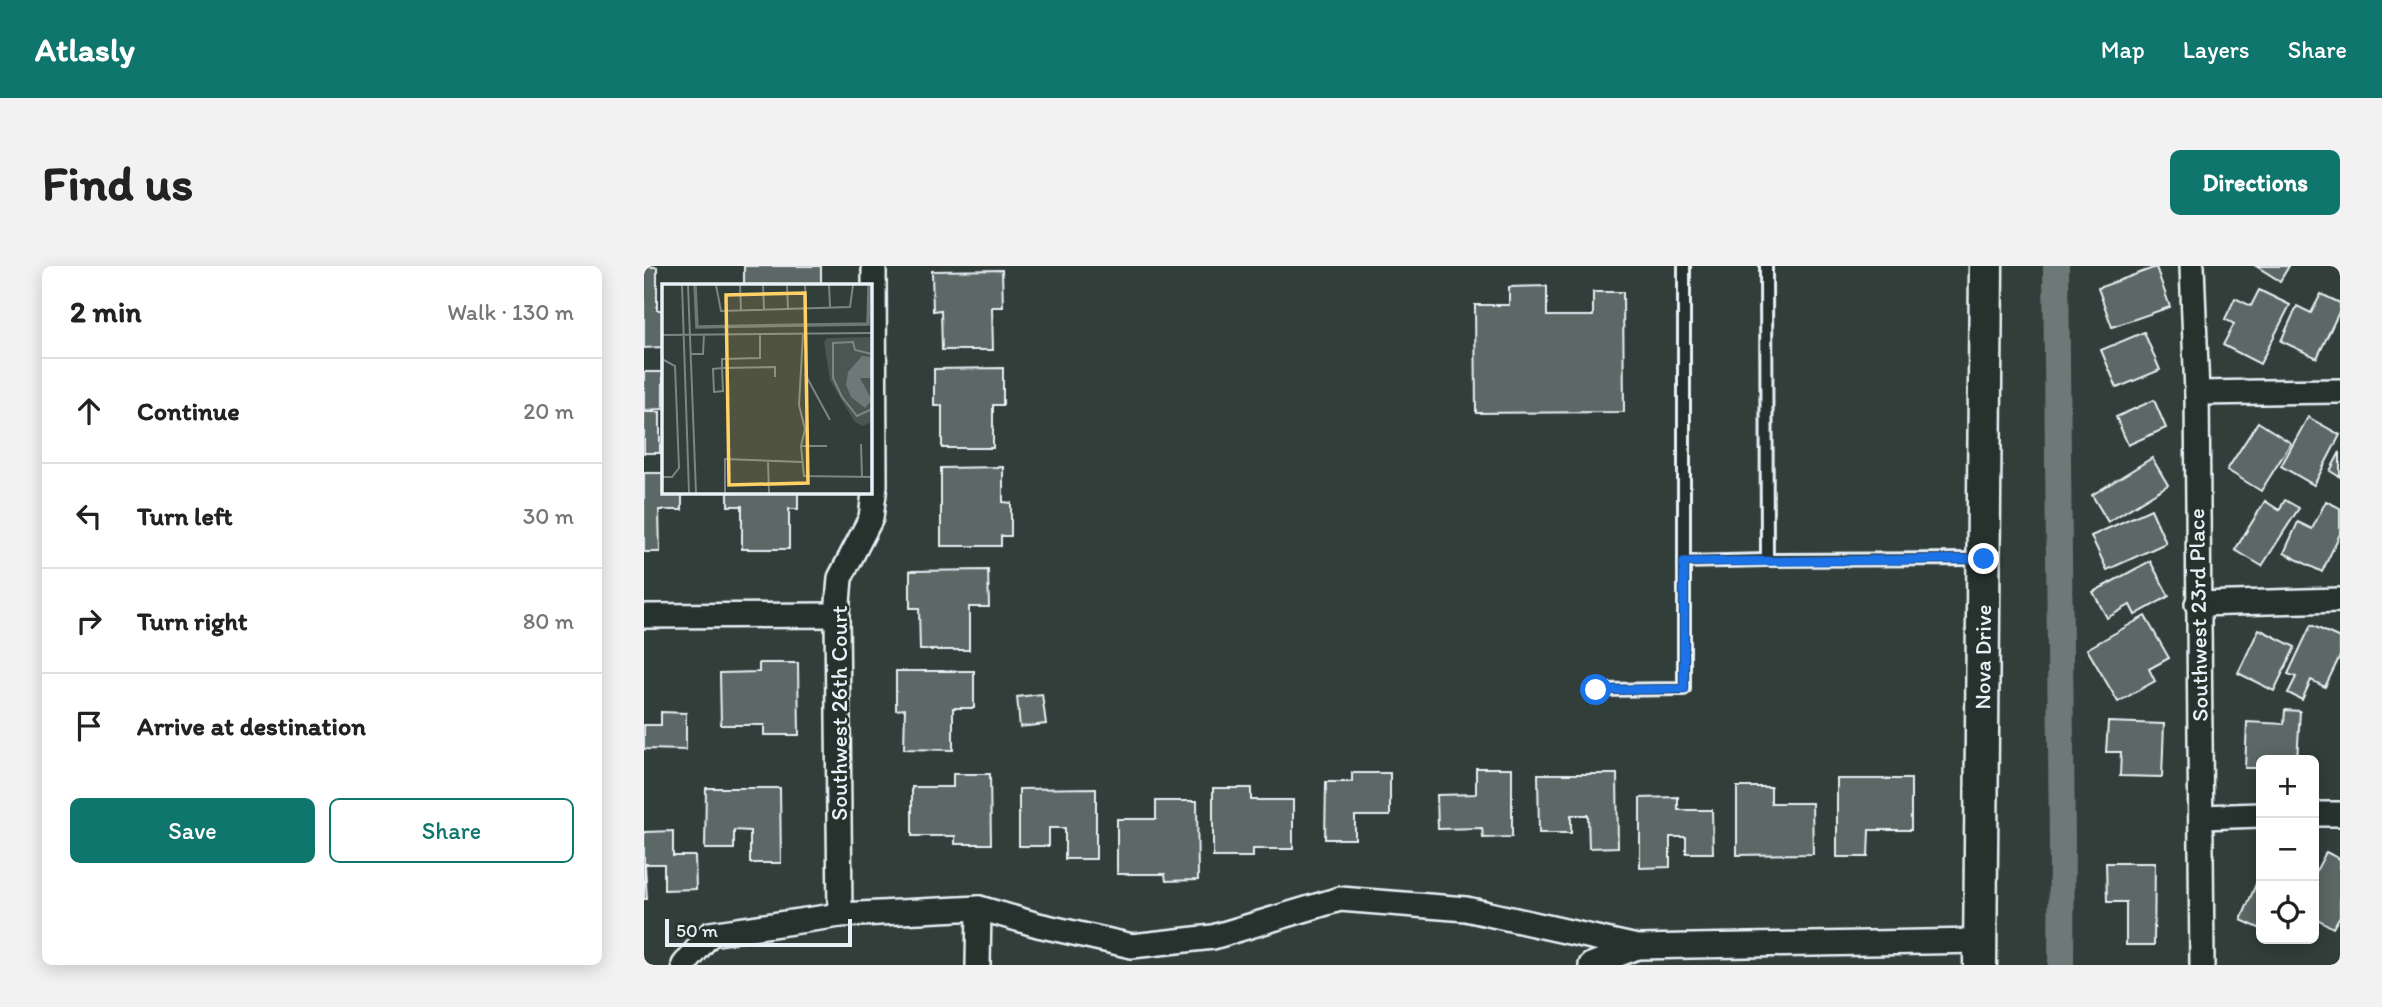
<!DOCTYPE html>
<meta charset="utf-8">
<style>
:root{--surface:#fff;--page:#f2f2f2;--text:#222;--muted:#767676;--line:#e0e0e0;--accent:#0f766e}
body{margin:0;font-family:Itim,sans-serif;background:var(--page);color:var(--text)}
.controls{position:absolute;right:21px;bottom:21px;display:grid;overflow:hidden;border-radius:10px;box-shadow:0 4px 18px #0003}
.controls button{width:63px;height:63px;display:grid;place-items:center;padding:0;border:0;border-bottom:2px solid var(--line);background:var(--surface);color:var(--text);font:35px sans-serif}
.scale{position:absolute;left:21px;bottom:18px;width:187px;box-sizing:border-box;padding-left:7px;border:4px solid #e8f1f8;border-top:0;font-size:19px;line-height:24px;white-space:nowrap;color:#e8f1f8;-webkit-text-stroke:5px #26332d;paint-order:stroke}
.stop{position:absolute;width:21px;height:21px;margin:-16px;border:5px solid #1a73e8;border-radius:50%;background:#fff}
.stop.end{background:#1a73e8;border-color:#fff;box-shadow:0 2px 7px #0008}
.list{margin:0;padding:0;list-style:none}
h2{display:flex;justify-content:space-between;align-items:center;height:91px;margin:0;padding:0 28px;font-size:30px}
h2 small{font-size:23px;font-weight:400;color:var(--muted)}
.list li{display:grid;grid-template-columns:46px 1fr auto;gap:21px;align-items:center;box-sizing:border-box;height:105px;padding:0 28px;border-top:2px solid var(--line)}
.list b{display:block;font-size:26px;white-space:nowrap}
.list em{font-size:23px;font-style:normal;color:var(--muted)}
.actions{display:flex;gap:14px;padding:21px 28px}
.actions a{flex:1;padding:16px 0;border:2px solid var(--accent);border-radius:10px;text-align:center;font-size:24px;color:var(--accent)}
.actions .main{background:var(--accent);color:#fff}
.icon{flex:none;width:38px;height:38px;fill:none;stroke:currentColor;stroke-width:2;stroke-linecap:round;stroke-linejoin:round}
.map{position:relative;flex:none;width:1696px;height:699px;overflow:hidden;border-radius:10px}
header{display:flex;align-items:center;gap:42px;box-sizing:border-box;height:98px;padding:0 35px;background:var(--accent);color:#fff}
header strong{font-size:33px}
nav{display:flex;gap:38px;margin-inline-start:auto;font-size:24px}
.intro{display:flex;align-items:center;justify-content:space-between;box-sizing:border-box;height:168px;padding:0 42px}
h1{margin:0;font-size:49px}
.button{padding:18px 32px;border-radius:10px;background:var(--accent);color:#fff;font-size:24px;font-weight:700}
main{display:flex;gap:42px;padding:0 42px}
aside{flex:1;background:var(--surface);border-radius:10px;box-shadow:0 4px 18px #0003}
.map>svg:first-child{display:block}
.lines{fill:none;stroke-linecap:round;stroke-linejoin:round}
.canal{stroke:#6d7978;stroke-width:26}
.building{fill:#5c6865;stroke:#e8f1f8;stroke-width:2}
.lane-casing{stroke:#e8f1f8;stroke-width:16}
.street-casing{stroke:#e8f1f8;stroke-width:28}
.secondary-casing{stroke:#e8f1f8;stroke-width:37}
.lane{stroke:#26332d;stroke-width:10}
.street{stroke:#26332d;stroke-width:23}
.secondary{stroke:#26332d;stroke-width:32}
.route{stroke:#1a73e8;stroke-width:9}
.labels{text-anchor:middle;stroke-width:5;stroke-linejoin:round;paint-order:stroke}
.street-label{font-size:23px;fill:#e8f1f8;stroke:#26332d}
.inset-river{fill:none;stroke:#6d7978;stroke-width:3.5}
.inset-road{fill:none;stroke:#7b8685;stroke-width:2}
.view{fill:#ffd166;fill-opacity:0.15;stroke:#ffd166;stroke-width:3.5}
.inset-edge{fill:none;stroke:#e8f1f8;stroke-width:3.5}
</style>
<header>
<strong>Atlasly</strong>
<nav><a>Map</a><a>Layers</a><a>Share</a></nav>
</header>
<div class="intro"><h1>Find us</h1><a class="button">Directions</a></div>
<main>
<aside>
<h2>2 min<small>Walk · 130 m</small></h2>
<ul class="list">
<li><svg class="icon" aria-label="ahead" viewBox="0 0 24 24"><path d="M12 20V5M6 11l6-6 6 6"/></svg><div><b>Continue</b></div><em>20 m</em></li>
<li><svg class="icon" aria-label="left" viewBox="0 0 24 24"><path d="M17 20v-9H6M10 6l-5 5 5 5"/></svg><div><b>Turn left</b></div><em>30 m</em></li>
<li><svg class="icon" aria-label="right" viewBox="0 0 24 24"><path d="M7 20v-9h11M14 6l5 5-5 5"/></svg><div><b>Turn right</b></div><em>80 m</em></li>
<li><svg class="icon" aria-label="arrive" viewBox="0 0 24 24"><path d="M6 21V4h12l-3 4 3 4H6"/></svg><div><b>Arrive at destination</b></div></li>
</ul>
<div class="actions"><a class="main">Save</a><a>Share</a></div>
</aside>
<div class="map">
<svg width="1696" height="699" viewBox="0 0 1696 699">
<rect width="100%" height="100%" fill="#323e39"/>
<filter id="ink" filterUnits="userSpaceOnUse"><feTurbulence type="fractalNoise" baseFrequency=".0143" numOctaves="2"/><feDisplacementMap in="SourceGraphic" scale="14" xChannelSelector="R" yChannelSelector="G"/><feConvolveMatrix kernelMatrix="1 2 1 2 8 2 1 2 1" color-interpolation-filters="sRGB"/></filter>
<g filter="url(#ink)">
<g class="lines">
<!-- canal -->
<path class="canal" d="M 1412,0 L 1418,575 L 1417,699"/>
</g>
<!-- building -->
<g class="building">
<rect x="100" y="0" width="77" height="19"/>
<path d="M 1612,0 L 1645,0 L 1636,15 Z"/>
<path d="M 0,1 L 13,1 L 13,44 L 19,44 L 19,81 L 0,82 Z"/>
<path d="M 1512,1 L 1526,41 L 1468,61 L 1454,22 Z"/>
<path d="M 358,4 L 359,41 L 348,41 L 349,84 L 298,84 L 297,44 L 289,45 L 288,5 Z"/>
<path d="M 903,20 L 903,50 L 949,50 L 949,26 L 979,26 L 980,146 L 832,147 L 831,39 L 865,39 L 865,21 Z"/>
<path d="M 1615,24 L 1646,39 L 1616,98 L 1579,79 L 1590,58 L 1581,53 L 1591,32 L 1607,40 Z"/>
<path d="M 1677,28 L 1696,37 L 1696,44 L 1673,92 L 1637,75 L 1653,40 L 1667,47 Z"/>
<path d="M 1500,66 L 1516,104 L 1473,122 L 1457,84 Z"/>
<path d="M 359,102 L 359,139 L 349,139 L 349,182 L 298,182 L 298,140 L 290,140 L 290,103 Z"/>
<path d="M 0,106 L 19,106 L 19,143 L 0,144 Z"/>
<path d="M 1510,134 L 1522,162 L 1484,179 L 1472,151 Z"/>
<rect x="0" y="146" width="16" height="41"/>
<path d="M 1664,151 L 1696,169 L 1670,219 L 1637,200 Z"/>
<path d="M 1614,156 L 1647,177 L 1617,225 L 1583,204 Z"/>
<path d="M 1696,186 L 1696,211 L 1686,205 Z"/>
<path d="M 1508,192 L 1524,219 L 1464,256 L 1448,229 Z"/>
<path d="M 359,201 L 359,236 L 367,237 L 367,270 L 357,270 L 357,280 L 297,280 L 297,202 Z"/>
<path d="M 0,207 L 19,207 L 19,226 L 38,226 L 38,244 L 15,244 L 16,286 L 0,286 Z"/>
<path d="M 84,226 L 154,226 L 154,243 L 145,243 L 145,283 L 98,283 L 98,240 L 84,240 Z"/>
<path d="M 1641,234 L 1655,242 L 1618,300 L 1591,284 L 1621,235 L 1635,244 Z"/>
<path d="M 1682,235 L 1696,242 L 1696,268 L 1678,306 L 1640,287 L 1654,256 L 1668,263 Z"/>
<path d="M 1507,243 L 1522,277 L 1463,304 L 1447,270 Z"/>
<path d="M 1506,295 L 1525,330 L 1491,349 L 1486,339 L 1463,352 L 1449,326 Z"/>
<path d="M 344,304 L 345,341 L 325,341 L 325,384 L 276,384 L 275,342 L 266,342 L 266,305 Z"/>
<path d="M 1501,350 L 1525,392 L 1505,403 L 1511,415 L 1474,436 L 1443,383 Z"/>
<path d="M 1667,359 L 1696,372 L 1696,390 L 1681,421 L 1667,414 L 1658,434 L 1644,427 L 1652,411 L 1644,408 Z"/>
<path d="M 1615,363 L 1651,381 L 1630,425 L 1594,407 Z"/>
<path d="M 115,397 L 154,397 L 155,469 L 120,469 L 120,459 L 77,459 L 76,407 L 115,406 Z"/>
<path d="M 252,405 L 330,405 L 330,442 L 309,442 L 309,484 L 260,483 L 261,443 L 252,444 Z"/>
<path d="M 398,428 L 402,458 L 376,461 L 373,431 Z"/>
<path d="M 1641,444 L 1656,445 L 1653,494 L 1617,494 L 1617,502 L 1601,502 L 1603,456 L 1640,458 Z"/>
<path d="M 17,446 L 42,447 L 42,484 L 0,483 L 0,459 L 17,459 Z"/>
<path d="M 1464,456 L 1520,458 L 1518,511 L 1476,510 L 1477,486 L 1462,486 Z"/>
<path d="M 832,502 L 868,502 L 868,571 L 839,572 L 838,562 L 794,563 L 793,529 L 832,528 Z"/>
<path d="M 708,507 L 746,507 L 746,550 L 711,550 L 711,573 L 681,573 L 682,516 L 708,516 Z"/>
<path d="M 309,508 L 346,508 L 347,578 L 311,578 L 311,570 L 268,570 L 268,521 L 309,521 Z"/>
<path d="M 894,508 L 973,508 L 974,581 L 945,582 L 944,549 L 927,549 L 927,567 L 895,567 Z"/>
<path d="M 1193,513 L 1267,513 L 1267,564 L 1225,564 L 1224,591 L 1193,591 Z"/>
<path d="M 1093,521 L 1127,521 L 1127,537 L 1168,537 L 1169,588 L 1093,589 Z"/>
<path d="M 62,522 L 136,522 L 137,597 L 106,597 L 106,565 L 90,564 L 90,583 L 61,583 Z"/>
<path d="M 452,522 L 452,593 L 421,593 L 421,562 L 405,562 L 405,580 L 375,580 L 375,523 Z"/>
<path d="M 569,522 L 607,522 L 607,534 L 649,534 L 649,583 L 609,583 L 609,591 L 569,591 Z"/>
<path d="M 1034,531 L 1034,544 L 1068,544 L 1069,587 L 1042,587 L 1042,571 L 1026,571 L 1026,601 L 996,602 L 996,532 Z"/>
<path d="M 512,535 L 553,535 L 554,614 L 522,615 L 521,608 L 473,608 L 473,553 L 512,553 Z"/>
<path d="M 29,565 L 29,590 L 51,590 L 52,623 L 20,624 L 20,598 L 1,598 L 3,633 L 0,633 L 0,566 Z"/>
<path d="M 1682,586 L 1696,593 L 1696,650 L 1689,662 L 1670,651 L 1670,609 Z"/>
<path d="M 1462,597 L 1511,597 L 1510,679 L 1482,679 L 1482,636 L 1463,636 Z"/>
<path d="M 1617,606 L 1617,663 L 1597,654 Z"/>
</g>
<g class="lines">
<!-- lane casing -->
<g class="lane-casing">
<g id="lane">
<path d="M 1122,0 L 1123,294 L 1337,293"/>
<path d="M 1040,296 L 1123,294"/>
<path d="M 952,424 L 1040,423 L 1040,0"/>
</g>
</g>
<!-- street casing -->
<g class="street-casing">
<g id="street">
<path d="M 1548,0 L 1553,127 L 1558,699"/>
<path d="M 1553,127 L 1696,125"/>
<path d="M 1553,338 L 1696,334"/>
<path d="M 0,350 L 193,349"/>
<path d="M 1670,548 L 1696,548"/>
<path d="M 1557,551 L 1617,549"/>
<path d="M 196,649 L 193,349 L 196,312 L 227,252 L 231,219 L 230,0"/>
<path d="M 40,699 L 66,668 L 196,649 L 335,642 L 394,659 L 488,680 L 569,671 L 696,633 L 822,643 L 993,681 L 1336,675"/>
<path d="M 334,699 L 335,642"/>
<path d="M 947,699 L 993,681"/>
</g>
</g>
<!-- secondary casing -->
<g class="secondary-casing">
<g id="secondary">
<path id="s1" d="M 1336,699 L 1342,0"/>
</g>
</g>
<!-- lane -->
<use href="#lane" class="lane"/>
<!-- street -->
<use href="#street" class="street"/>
<!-- secondary -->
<use href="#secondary" class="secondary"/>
</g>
</g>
<g class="lines" filter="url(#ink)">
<!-- route -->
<path class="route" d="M 952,424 L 1040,423 L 1040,296 L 1340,293"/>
</g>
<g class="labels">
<!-- street labels -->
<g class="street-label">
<text transform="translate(1554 349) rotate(-91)" y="8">Southwest 23rd Place</text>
<text dy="8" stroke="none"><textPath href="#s1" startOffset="308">Nova Drive</textPath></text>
<text transform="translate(195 447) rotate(-90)" y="8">Southwest 26th Court</text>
</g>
</g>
<!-- overview -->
<g transform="translate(18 18)">
<rect width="210" height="210" fill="#323e39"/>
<path d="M 210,53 L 210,138 L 200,142 L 192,137 L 168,96 L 162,58 L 165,54 Z" fill="#495651"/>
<path d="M 200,72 L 210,73 L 210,94 L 198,94 L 210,116 L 203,124 L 189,113 L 184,101 L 186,88 Z" fill="#6d7978"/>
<path class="inset-river" d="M 33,1 L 35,43 L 206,40 L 207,1"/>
<path class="inset-road" d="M 20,1 L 27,209M 26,1 L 34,209M 54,1 L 59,27 L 188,23 L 191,1M 78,1 L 79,26M 101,1 L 102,26M 125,1 L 126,25M 143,1 L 144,25M 167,1 L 168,23M 98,50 L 98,74 L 60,75 L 60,84 L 113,83 L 113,93M 141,50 L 137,121 L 143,145 L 139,162 L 142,192 L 210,193M 0,51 L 210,49M 29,70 L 41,70 L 42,50M 210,70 L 193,66 L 191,58 L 171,59 L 171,94 L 180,113 L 195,132 L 210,125M 0,75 L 13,82 L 17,184 L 10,193 L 0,193M 60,84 L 61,107 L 52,108 L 51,85 ZM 143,90 L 168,136M 199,160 L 200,193M 139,162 L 165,162M 106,178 L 107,209M 63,209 L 63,175 L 140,178"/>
<path class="view" d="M 143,9 L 146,199 L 67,201 L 64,11 Z"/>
<rect width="210" height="210" class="inset-edge"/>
</g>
</svg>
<div class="controls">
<button>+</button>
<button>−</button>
<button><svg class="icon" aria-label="locate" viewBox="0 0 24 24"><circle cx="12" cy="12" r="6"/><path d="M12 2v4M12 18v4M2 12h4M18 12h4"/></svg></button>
</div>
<div class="scale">50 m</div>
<div class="stop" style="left:952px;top:424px"></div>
<div class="stop end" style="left:1340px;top:293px"></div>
</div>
</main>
